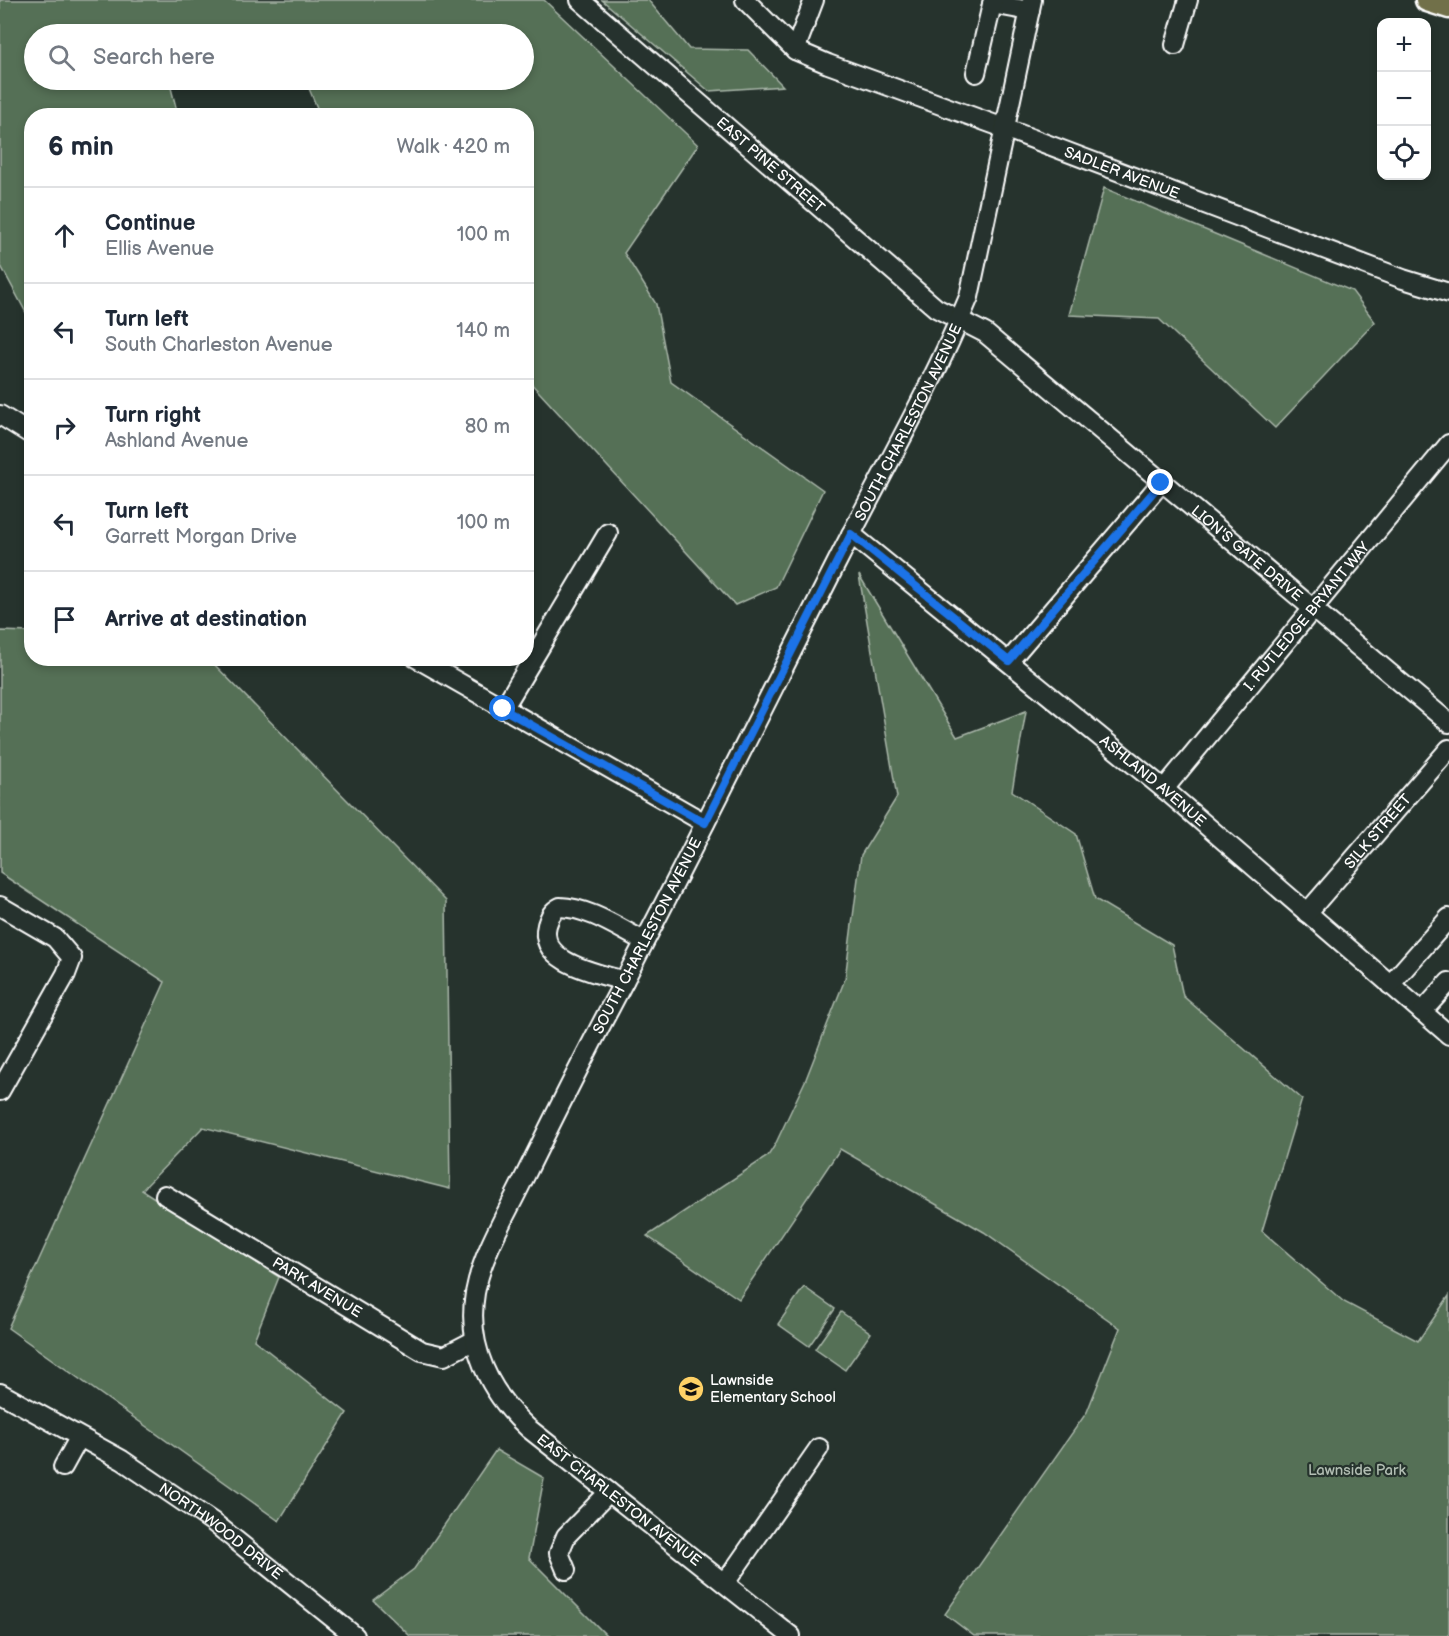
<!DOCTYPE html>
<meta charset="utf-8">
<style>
:root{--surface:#fff;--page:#f2f2f3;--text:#1f2937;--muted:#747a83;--line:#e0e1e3}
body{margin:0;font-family:"Balsamiq Sans",sans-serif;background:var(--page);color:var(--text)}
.controls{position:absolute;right:18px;top:18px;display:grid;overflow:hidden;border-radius:12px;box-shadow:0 3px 9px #0003}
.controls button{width:54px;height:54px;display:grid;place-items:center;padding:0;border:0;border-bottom:2px solid var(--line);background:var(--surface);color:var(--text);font:30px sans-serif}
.stop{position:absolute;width:18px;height:18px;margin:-14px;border:4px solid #1a73e8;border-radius:50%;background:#fff}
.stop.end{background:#1a73e8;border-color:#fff;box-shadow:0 2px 6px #0008}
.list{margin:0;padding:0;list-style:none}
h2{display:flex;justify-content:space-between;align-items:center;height:78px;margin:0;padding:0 24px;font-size:26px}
h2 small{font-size:20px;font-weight:400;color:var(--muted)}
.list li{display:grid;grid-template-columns:39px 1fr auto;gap:18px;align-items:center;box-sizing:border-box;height:96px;padding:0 24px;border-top:2px solid var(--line)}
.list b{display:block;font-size:22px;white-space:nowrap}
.list p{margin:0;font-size:20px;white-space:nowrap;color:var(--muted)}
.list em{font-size:20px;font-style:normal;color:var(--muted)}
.icon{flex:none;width:33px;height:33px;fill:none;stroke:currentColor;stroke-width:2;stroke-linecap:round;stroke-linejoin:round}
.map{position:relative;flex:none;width:1449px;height:1636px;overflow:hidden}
.search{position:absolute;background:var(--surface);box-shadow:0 3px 9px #0003;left:24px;top:24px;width:510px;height:66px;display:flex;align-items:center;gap:15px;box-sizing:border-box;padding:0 21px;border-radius:33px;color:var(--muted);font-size:22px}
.panel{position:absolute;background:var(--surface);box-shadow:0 3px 9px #0003;left:24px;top:108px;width:510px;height:558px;border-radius:24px}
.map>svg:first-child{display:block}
.green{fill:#546f56;stroke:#aab7aa;stroke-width:1.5}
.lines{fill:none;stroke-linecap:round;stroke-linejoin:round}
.minor-casing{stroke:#fff;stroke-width:22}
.major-casing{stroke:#fff;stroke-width:27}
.minor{stroke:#26332d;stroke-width:18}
.major{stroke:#71704a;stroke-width:22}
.route{stroke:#1a73e8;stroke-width:8}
.labels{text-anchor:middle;stroke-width:4.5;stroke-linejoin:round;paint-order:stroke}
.street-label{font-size:15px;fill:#fff;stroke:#26332d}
.poi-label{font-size:15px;fill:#fff;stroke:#26332d;text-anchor:start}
.park-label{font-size:15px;fill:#b2beb3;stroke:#26332d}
</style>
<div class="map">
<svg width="1449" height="1636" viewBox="0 0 1449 1636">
<rect width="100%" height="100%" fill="#26332d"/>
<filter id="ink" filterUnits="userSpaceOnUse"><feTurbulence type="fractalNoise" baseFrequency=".0167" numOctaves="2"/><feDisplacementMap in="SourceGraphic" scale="12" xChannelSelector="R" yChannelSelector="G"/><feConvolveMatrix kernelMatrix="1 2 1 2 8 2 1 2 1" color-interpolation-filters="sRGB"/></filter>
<g filter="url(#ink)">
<!-- green -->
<g class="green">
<path d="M 0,0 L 544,0 L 698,145 L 624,253 L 656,304 L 671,382 L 823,490 L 776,587 L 735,605 L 527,379 L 526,116 L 320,115 L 308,86 L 296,80 L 524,80 L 524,34 L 34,34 L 34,80 L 169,80 L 178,115 L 32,116 L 31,322 L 0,264 Z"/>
<path d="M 602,0 L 648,0 L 689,49 L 748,50 L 783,86 L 709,91 Z"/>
<path d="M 1104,188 L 1352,291 L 1375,322 L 1275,428 L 1159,319 L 1069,315 Z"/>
<path d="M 859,575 L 957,737 L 1026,711 L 1012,791 L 1076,834 L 1095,899 L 1172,945 L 1183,996 L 1302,1099 L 1262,1231 L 1344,1302 L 1418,1341 L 1449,1296 L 1449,1636 L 974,1636 L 945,1614 L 1087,1412 L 1120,1328 L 984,1232 L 840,1149 L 739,1299 L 647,1236 L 768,1156 L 775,1145 L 806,1079 L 845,979 L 861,855 L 897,797 Z"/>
<path d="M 0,631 L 31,632 L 32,658 L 209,659 L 446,901 L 450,1189 L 203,1127 L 142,1190 L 279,1277 L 254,1340 L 347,1413 L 279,1521 L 8,1328 L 165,982 L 0,873 Z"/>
<path d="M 804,1287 L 835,1309 L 809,1346 L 778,1324 Z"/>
<path d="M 841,1312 L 871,1333 L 845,1370 L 815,1349 Z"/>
<path d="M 496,1450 L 544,1478 L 529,1558 L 607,1636 L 410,1636 L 373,1600 L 414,1569 Z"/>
</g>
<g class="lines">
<!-- minor casing -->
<g class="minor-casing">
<g id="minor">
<path id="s1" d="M 580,0 L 936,308 L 985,333 L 1449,723"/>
<path id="s2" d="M 745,0 L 795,50 L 828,64 L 1004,128 L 1403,279 L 1449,293"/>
<path d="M 992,4 L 1030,11"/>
<path d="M 1175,45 L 1188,0"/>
<path d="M 795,50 L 814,0"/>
<path d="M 976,73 L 993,0"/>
<path d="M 0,415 L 32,435"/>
<path id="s3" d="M 851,534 L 1164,789 L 1449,1035"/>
<path d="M 416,658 L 705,823"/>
<path d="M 1009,661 L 1161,483"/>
<path d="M 503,709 L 608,533"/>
<path id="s4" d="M 1164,789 L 1449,444"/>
<path d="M 0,906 L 55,938 L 72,958 L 66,974 L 0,1091"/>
<path id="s5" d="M 1307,913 L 1449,749"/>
<path d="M 624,981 C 598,973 537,963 547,925 C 550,916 552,911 560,907 C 590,908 618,928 644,941"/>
<path d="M 1390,985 L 1449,918"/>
<path d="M 1422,1012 L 1449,982"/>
<path id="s6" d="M 165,1195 L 422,1351 L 444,1356 L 475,1340"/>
<path id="s7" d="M 0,1393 L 122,1460 L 213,1522 L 355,1636"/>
<path d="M 63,1467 L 79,1438"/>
<path d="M 566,1570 L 559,1553 L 566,1536 L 609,1492"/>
<path d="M 725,1583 L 819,1448"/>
<path id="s8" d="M 791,1636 L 528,1428 C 490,1393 466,1347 475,1293 C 482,1254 505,1217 522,1182 C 551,1123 580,1064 611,1006 C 689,858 763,708 839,558 C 883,471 932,387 969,297 L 1032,0"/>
</g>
</g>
<!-- major casing -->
<g class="major-casing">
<path id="major" d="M 1427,0 L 1449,7"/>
</g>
<!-- minor -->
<use href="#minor" class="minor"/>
<!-- major -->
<use href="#major" class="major"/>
</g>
</g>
<g class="lines" filter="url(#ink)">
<!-- route -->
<path class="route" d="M 503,709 L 705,823 L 851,534 L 1009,661 L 1161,483"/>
</g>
<!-- icons -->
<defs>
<g id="school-disc" transform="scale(1.35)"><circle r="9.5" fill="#ffd166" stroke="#26332d"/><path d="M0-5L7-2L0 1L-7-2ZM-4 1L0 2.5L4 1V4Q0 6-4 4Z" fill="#111"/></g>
</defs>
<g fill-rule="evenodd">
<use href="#school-disc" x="691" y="1389"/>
</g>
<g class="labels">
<!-- street labels -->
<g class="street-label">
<text dy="5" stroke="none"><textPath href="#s1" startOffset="252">EAST PINE STREET</textPath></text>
<text dy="5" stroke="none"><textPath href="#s2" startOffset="420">SADLER AVENUE</textPath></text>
<text dy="5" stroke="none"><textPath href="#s8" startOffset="1460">SOUTH CHARLESTON AVENUE</textPath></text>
<text dy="5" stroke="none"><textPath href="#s1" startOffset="868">LION'S GATE DRIVE</textPath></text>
<text dy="5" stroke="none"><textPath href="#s4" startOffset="224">I. RUTLEDGE BRYANT WAY</textPath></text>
<text dy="5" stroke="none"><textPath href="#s3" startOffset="390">ASHLAND AVENUE</textPath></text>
<text dy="5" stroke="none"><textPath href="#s5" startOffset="108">SILK STREET</textPath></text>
<text dy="5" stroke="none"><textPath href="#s8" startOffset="884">SOUTH CHARLESTON AVENUE</textPath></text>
<text dy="5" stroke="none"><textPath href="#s6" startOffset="178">PARK AVENUE</textPath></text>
<text transform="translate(619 1500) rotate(38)" y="5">EAST CHARLESTON AVENUE</text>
<text dy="5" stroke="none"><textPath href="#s7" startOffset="261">NORTHWOOD DRIVE</textPath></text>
</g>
<!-- poi labels -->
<g class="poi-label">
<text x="710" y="1385">Lawnside<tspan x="710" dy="17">Elementary School</tspan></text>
</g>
<!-- park labels -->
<g class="park-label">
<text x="1357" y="1475">Lawnside Park</text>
</g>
</g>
</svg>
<div class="controls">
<button>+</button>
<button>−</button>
<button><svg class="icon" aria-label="locate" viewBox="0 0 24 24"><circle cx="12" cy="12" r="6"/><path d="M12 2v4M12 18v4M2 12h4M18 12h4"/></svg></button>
</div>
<div class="stop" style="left:503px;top:709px"></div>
<div class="stop end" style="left:1161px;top:483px"></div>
<div class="search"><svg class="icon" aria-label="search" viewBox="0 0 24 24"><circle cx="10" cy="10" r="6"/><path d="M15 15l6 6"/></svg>Search here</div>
<section class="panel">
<h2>6 min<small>Walk · 420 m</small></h2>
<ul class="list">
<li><svg class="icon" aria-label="ahead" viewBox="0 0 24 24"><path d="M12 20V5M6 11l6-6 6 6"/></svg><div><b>Continue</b><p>Ellis Avenue</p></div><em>100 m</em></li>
<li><svg class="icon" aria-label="left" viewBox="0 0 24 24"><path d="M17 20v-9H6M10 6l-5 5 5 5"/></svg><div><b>Turn left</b><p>South Charleston Avenue</p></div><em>140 m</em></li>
<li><svg class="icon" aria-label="right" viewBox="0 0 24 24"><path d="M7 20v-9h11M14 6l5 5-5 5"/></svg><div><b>Turn right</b><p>Ashland Avenue</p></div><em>80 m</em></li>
<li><svg class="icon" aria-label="left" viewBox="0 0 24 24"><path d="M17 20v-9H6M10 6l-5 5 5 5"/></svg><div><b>Turn left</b><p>Garrett Morgan Drive</p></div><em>100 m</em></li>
<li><svg class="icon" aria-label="arrive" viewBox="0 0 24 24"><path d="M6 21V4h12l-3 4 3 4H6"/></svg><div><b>Arrive at destination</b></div></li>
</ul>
</section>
</div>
